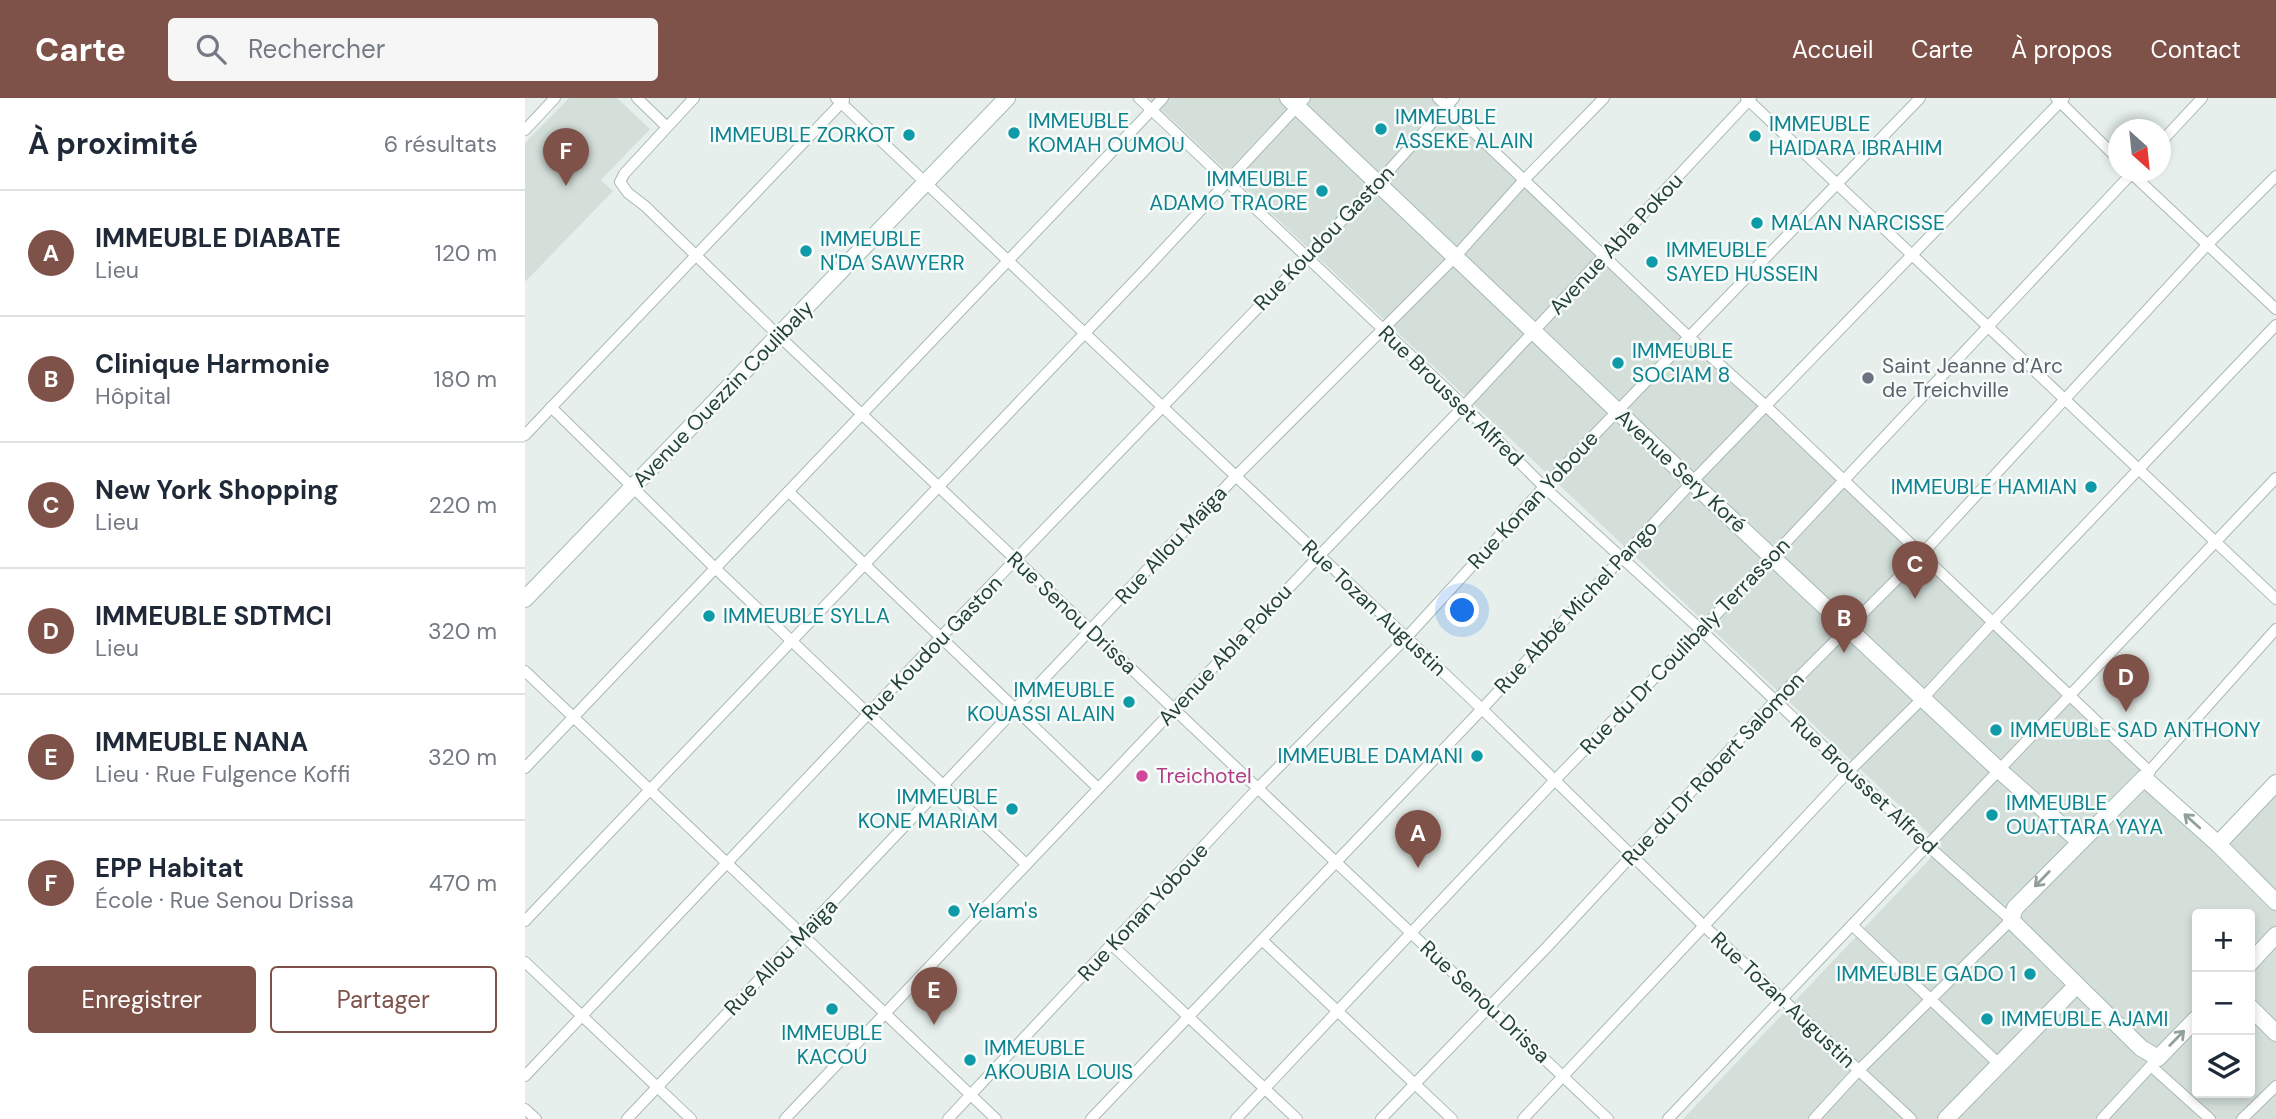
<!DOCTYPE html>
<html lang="fr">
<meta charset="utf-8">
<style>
:root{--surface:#fff;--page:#f6f6f7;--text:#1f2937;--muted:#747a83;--line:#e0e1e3;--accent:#7f5249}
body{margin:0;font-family:"DM Sans",sans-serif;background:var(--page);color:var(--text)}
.controls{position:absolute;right:21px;bottom:21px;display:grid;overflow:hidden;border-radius:7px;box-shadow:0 4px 10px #0003}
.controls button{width:63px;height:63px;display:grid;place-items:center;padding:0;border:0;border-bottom:2px solid var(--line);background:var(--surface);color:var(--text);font:35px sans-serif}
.compass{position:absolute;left:1583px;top:21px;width:63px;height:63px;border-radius:50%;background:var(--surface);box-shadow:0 4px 10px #0003;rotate:153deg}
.you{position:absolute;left:938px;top:513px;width:24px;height:24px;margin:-18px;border:5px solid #fff;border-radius:50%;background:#1a73e8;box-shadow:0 0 0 10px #1a73e833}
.badge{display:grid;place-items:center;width:46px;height:46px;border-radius:50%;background:var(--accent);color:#fff;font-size:23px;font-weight:700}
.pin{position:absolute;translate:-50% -58px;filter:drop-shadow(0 2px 4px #0008)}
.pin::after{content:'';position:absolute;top:37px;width:24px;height:21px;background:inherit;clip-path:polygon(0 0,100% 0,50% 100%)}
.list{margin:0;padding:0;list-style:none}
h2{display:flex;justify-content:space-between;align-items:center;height:91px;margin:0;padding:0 28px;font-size:30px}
h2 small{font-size:23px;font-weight:400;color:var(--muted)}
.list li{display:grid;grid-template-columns:46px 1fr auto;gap:21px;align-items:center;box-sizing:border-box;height:126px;padding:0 28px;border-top:2px solid var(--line)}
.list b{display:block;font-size:26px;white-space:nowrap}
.list p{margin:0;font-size:23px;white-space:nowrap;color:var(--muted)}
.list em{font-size:23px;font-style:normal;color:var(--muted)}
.actions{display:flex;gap:14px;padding:21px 28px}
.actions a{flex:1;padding:16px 0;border:2px solid var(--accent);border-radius:7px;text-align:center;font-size:24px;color:var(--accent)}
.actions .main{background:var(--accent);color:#fff}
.icon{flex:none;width:38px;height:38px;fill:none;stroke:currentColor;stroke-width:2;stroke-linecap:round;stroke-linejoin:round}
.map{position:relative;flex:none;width:1751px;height:1021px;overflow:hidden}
header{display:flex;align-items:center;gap:42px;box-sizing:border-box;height:98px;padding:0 35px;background:var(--accent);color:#fff}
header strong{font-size:33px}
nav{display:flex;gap:38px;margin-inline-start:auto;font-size:24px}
.search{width:490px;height:63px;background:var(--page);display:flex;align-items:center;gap:18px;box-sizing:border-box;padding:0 24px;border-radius:7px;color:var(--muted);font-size:26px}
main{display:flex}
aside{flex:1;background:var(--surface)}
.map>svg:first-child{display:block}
.built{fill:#d4dfda;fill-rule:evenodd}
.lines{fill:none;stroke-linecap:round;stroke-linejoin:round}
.street-casing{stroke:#a8b8b2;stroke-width:12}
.secondary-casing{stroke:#a4bbb3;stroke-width:18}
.street{stroke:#fff;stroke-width:10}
.secondary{stroke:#fff;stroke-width:16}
.oneway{stroke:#92a09c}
.culture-dot{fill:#0f9aa8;stroke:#f7fbf9;stroke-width:2.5}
.worship-dot{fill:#6b7280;stroke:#f7fbf9;stroke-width:2.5}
.hotel-dot{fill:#d1479c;stroke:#f7fbf9;stroke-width:2.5}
.labels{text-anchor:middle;stroke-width:5;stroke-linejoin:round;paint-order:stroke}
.culture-label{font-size:21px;fill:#0d838f;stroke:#f7fbf9;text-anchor:start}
.street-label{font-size:21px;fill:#24423a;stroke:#f7fbf9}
.worship-label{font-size:21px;fill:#5b616d;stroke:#f7fbf9;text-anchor:start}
.hotel-label{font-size:21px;fill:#b23c85;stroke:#f7fbf9;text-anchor:start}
</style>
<header>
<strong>Carte</strong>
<div class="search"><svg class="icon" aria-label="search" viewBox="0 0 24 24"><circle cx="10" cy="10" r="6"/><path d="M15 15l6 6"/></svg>Rechercher</div>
<nav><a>Accueil</a><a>Carte</a><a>À propos</a><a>Contact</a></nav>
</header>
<main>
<aside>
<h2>À proximité<small>6 résultats</small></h2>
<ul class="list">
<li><span class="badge">A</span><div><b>IMMEUBLE DIABATE</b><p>Lieu</p></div><em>120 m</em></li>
<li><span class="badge">B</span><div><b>Clinique Harmonie</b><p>Hôpital</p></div><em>180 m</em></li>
<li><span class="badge">C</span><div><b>New York Shopping</b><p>Lieu</p></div><em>220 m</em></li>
<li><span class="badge">D</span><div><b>IMMEUBLE SDTMCI</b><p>Lieu</p></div><em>320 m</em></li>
<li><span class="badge">E</span><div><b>IMMEUBLE NANA</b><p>Lieu · Rue Fulgence Koffi</p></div><em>320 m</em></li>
<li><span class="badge">F</span><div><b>EPP Habitat</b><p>École · Rue Senou Drissa</p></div><em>470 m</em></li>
</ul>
<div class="actions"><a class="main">Enregistrer</a><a>Partager</a></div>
</aside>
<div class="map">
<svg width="1751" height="1021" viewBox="0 0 1751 1021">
<rect width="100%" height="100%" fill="#e6efeb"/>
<!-- built -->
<g class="built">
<path d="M 44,0 L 92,0 L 125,31 L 76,82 L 88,93 L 0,184 L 0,45 Z"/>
<path d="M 624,0 L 915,0 L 1628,676 L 1698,739 L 1751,684 L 1751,1021 L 1158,1021 L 1417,748 ZM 1672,816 L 1725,816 L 1725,995 L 1672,995 Z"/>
</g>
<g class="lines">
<!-- street casing -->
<g class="street-casing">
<g id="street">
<path d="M 112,0 L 141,28"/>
<path d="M 169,0 L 99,76 L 95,84 L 103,95 L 120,108 L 254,238 L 1083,1021"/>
<path d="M 311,0 L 957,611 L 1179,828 L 1386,1021"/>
<path d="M 614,0 L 939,308 L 1019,389 L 1175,531 L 1402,747 L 1486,822 L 1333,973 L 1289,1021"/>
<path d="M 913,0 L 1164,239 L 1242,309 L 1625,674"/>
<path d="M 1221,0 L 1751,501"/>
<path d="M 1531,0 L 1594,62"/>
<path d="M 0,32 L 30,0"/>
<path d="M 1636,44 L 1677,0"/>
<path d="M 1605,74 L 1751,211"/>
<path d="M 26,309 L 191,471 L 501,766"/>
<path d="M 0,337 L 319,2"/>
<path d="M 264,394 L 573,690"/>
<path d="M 0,573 L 471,1021"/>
<path d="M 0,670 L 638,0"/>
<path d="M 1620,678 L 1751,531"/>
<path d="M 0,823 L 618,174 L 780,0"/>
<path d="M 1327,827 L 1475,967"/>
<path d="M 737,842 L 927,1021"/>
<path d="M 587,847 L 772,1021"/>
<path d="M 0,864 L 166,1021"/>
<path d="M 1626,968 L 1685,1021"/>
<path d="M 0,978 L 415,540 L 852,86 L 929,0"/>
<path d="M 0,1011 L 11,1021"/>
<path d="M 102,1021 L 710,379 L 930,159 L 998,83 L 1079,0"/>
<path d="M 260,1021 L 794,458 L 939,308 L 1226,0"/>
<path d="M 423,1021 L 733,690 L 881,540 L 1019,389 L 1395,0"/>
<path d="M 566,1021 L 957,611 L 1167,384 L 1539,0"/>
<path d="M 711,1021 L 1030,682 L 1247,459 L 1608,74"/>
<path d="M 856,1021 L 1022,849 L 1250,603 L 1397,456 L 1683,146 L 1751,78"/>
<path d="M 998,1021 L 1323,674 L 1399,599 L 1468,524 L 1751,227"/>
<path d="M 1143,1021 L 1751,380"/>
<path d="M 1577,1021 L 1633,960"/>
<path d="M 1717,1021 L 1751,988"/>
</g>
</g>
<!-- secondary casing -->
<g class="secondary-casing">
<g id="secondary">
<path d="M 763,0 L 1167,384 L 1474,672 L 1554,743"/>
<path d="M 0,501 L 482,0"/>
<path d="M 1693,746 L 1751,685"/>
<path d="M 1725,865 L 1751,837"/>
<path d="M 1725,909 L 1751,935"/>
<path d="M 1672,920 L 1633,960 L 1616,950 L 1486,822 L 1490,810 L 1619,680 L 1693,746 L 1751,804"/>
<path d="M 1421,1021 L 1552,887"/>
</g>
</g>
<!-- street -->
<use href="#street" class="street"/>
<!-- secondary -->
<use href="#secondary" class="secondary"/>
</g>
<!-- one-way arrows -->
<defs><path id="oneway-shaft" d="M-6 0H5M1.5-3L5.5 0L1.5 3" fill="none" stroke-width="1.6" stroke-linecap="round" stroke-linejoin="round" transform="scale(1.75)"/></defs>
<g class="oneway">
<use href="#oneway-shaft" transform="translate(1667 723) rotate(-138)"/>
<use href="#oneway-shaft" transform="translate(1517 781) rotate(134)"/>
<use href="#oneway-shaft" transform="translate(1652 940) rotate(-46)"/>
</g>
<!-- markers -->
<g class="culture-dot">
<circle cx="856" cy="31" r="7"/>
<circle cx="489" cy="35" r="7"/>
<circle cx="384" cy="37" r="7"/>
<circle cx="1230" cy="38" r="7"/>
<circle cx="797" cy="93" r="7"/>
<circle cx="1232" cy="125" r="7"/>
<circle cx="281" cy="153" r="7"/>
<circle cx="1127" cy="164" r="7"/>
<circle cx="1093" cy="265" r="7"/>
<circle cx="1566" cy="389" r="7"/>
<circle cx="184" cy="518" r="7"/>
<circle cx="604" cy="604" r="7"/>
<circle cx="1471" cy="632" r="7"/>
<circle cx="952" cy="658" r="7"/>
<circle cx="487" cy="711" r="7"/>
<circle cx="1467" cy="717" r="7"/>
<circle cx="429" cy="813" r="7"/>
<circle cx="1505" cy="876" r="7"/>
<circle cx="307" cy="911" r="7"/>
<circle cx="1462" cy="921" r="7"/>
<circle cx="445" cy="962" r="7"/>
</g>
<circle class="worship-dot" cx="1343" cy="280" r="7"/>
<circle class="hotel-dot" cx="617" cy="678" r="7"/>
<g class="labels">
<!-- culture labels -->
<g class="culture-label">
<text x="870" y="26">IMMEUBLE<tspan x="870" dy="24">ASSEKE ALAIN</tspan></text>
<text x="503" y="30">IMMEUBLE<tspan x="503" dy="24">KOMAH OUMOU</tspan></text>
<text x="1244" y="33">IMMEUBLE<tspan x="1244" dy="24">HAIDARA IBRAHIM</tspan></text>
<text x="370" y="44" text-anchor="end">IMMEUBLE ZORKOT</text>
<text x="783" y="88" text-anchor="end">IMMEUBLE<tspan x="783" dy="24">ADAMO TRAORE</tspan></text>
<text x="1246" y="132">MALAN NARCISSE</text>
<text x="295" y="148">IMMEUBLE<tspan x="295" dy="24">N'DA SAWYERR</tspan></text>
<text x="1141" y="159">IMMEUBLE<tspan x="1141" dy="24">SAYED HUSSEIN</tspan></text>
<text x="1107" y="260">IMMEUBLE<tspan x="1107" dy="24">SOCIAM 8</tspan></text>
<text x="1552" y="396" text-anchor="end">IMMEUBLE HAMIAN</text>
<text x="198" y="525">IMMEUBLE SYLLA</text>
<text x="590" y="599" text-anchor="end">IMMEUBLE<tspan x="590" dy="24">KOUASSI ALAIN</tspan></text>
<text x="1485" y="639">IMMEUBLE SAD ANTHONY</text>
<text x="938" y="665" text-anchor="end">IMMEUBLE DAMANI</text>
<text x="473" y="706" text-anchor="end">IMMEUBLE<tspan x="473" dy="24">KONE MARIAM</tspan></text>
<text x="1481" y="712">IMMEUBLE<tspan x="1481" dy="24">OUATTARA YAYA</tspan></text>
<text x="443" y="820">Yelam's</text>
<text x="1491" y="883" text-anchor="end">IMMEUBLE GADO 1</text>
<text x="1476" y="928">IMMEUBLE AJAMI</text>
<text x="307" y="942" text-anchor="middle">IMMEUBLE<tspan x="307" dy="24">KACOU</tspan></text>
<text x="459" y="957">IMMEUBLE<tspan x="459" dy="24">AKOUBIA LOUIS</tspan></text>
</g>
<!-- street labels -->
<g class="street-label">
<text transform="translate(799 140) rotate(-46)" y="7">Rue Koudou Gaston</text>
<text transform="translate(1091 146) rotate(-47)" y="7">Avenue Abla Pokou</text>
<text transform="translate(198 296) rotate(-46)" y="7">Avenue Ouezzin Coulibaly</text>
<text transform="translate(926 298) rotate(44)" y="7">Rue Brousset Alfred</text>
<text transform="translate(1156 373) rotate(43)" y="7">Avenue Sery Koré</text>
<text transform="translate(1008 402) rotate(-47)" y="7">Rue Konan Yoboue</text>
<text transform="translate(646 447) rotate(-47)" y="7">Rue Allou Maïga</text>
<text transform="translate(1051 509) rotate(-47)" y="7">Rue Abbé Michel Pango</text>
<text transform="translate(849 510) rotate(43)" y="7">Rue Tozan Augustin</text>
<text transform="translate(547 515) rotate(43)" y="7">Rue Senou Drissa</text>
<text transform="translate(1160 548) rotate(-46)" y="7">Rue du Dr Coulibaly Terrasson</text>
<text transform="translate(407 550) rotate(-46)" y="7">Rue Koudou Gaston</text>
<text transform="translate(700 557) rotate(-47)" y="7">Avenue Abla Pokou</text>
<text transform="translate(1188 671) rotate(-47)" y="7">Rue du Dr Robert Salomon</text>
<text transform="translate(1339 687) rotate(43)" y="7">Rue Brousset Alfred</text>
<text transform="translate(618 814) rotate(-47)" y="7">Rue Konan Yoboue</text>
<text transform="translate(256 859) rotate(-46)" y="7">Rue Allou Maïga</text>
<text transform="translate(1258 902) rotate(43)" y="7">Rue Tozan Augustin</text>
<text transform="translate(960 904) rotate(43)" y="7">Rue Senou Drissa</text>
</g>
<!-- worship labels -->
<g class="worship-label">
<text x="1357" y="275">Saint Jeanne d’Arc<tspan x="1357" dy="24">de Treichville</tspan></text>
</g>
<!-- hotel labels -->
<g class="hotel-label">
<text x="631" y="685">Treichotel</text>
</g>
</g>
</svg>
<div class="controls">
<button>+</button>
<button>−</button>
<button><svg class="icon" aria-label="layers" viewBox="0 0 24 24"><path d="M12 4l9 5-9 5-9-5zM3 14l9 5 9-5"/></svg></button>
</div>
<svg class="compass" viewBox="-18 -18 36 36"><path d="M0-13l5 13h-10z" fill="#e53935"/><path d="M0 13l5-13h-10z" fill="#747a83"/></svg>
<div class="you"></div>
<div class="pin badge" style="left:893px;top:770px">A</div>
<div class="pin badge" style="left:1319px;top:555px">B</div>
<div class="pin badge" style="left:1390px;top:501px">C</div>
<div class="pin badge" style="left:1601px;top:614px">D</div>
<div class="pin badge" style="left:409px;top:927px">E</div>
<div class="pin badge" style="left:41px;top:88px">F</div>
</div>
</main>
